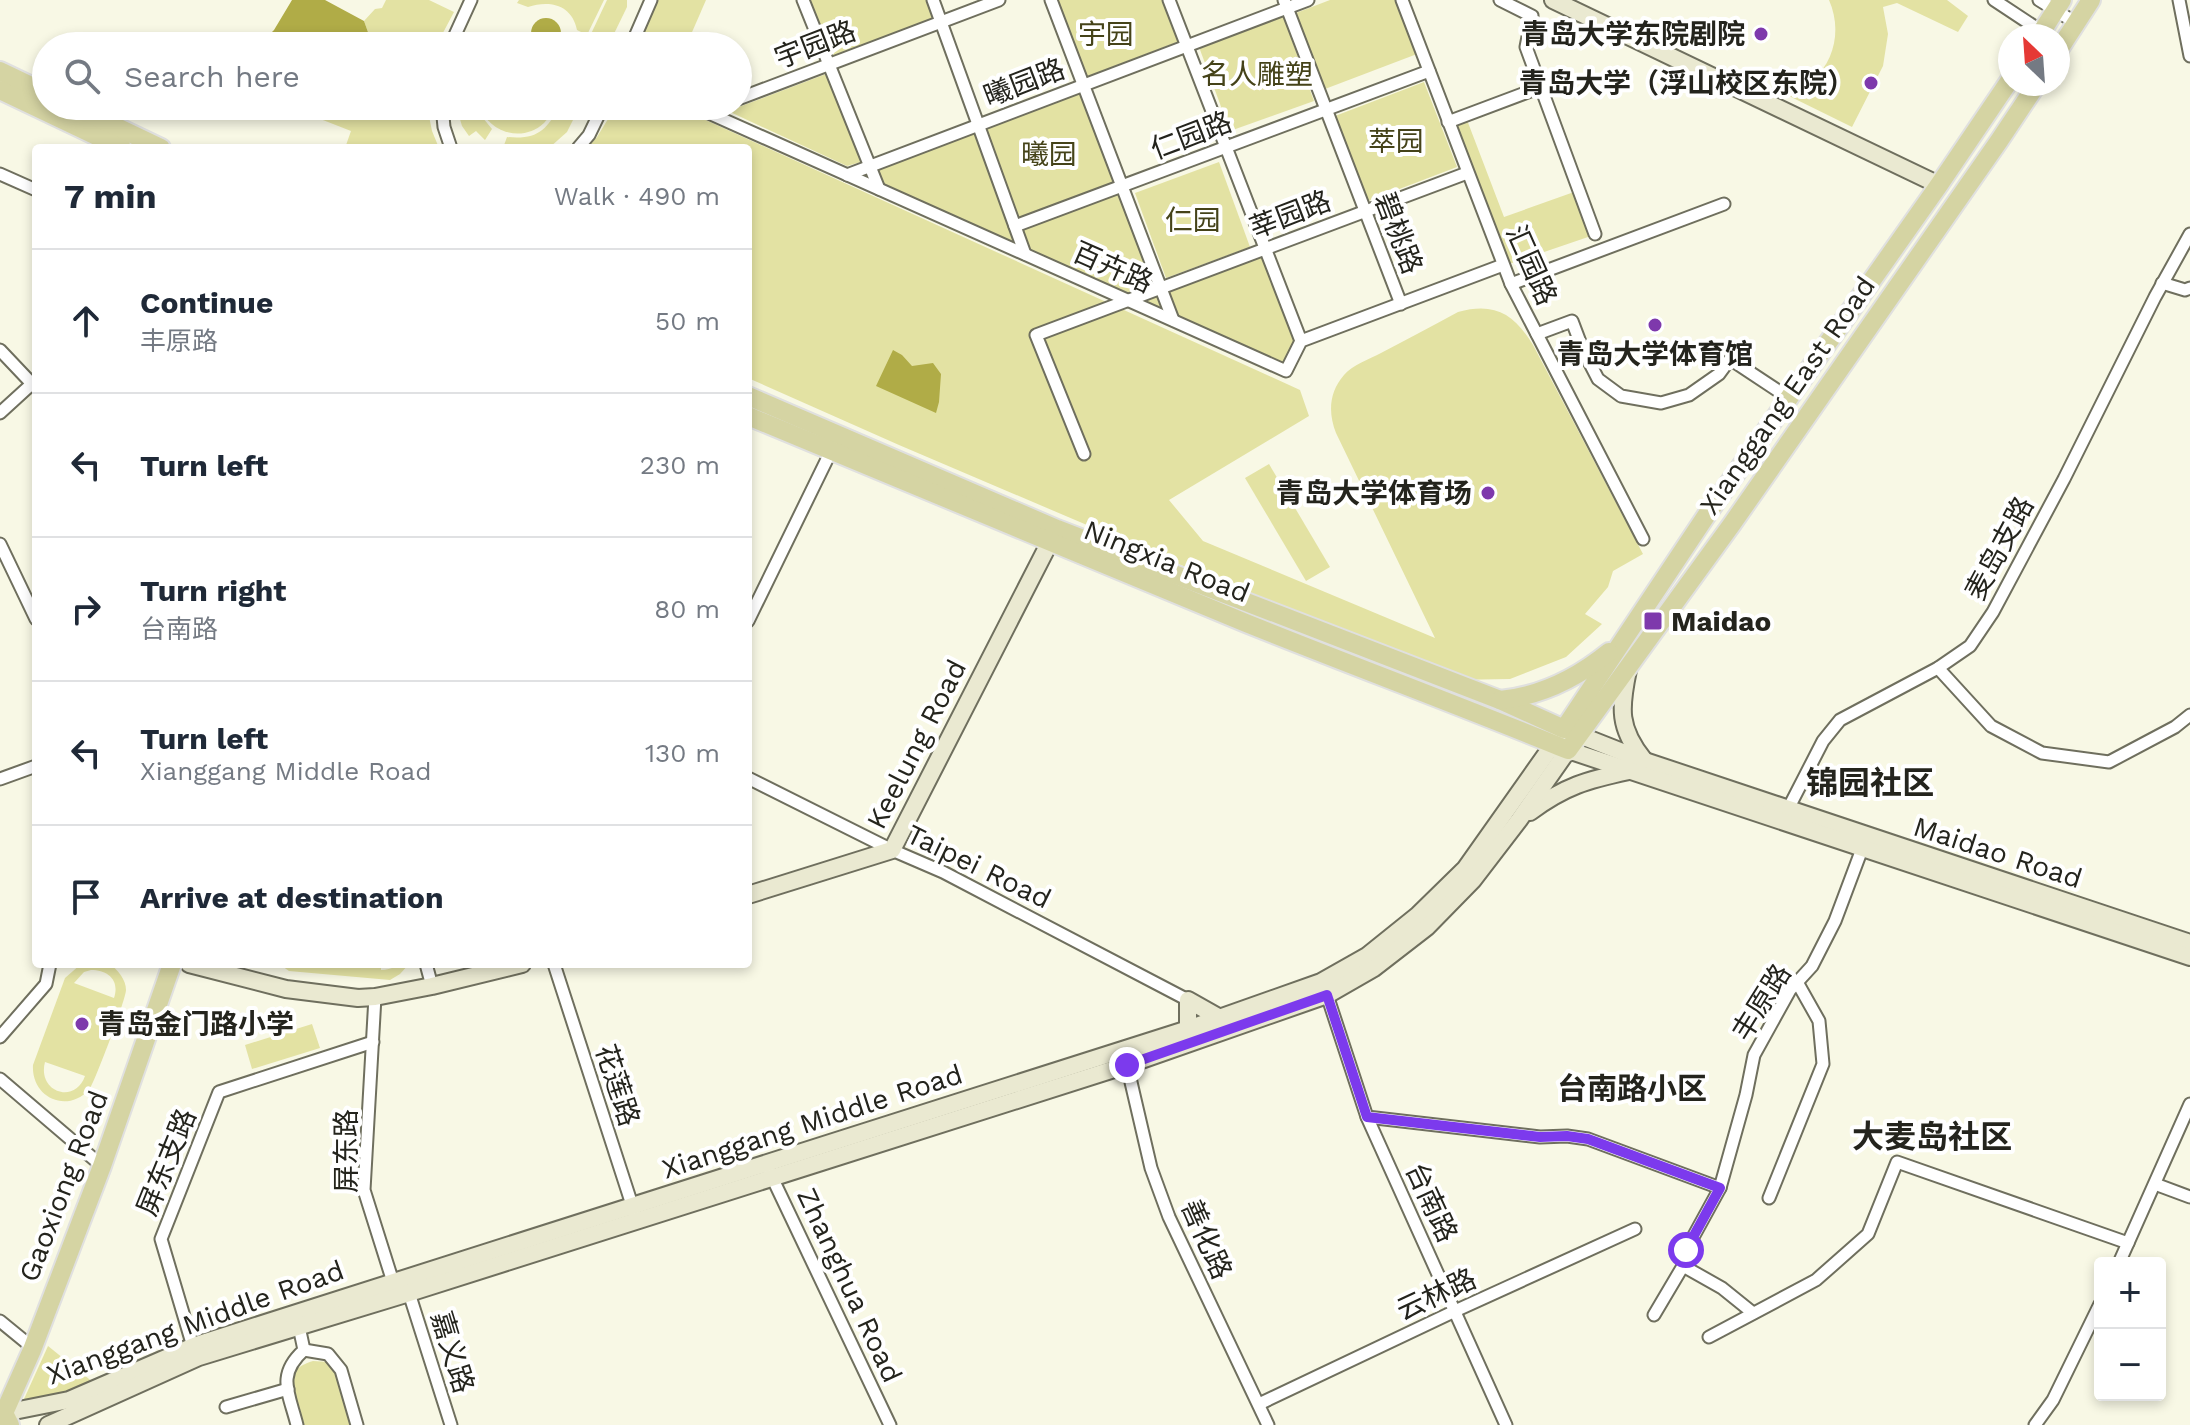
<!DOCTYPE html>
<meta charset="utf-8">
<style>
:root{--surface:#fff;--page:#f6f6f7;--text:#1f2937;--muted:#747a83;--line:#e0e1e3}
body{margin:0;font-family:"Work Sans","Noto Sans SC",sans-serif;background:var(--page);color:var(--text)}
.controls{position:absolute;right:24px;bottom:24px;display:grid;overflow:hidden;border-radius:8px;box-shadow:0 4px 12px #0003}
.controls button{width:72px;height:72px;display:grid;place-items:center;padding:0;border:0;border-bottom:2px solid var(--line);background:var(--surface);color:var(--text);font:40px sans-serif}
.compass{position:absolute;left:1998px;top:24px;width:72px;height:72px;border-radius:50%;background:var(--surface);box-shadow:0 4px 12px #0003;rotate:335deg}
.stop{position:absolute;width:24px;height:24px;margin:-18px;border:6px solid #7c3aed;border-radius:50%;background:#fff}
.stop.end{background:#7c3aed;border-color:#fff;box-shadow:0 2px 8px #0008}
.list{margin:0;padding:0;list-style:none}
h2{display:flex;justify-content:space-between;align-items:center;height:104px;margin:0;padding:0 32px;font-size:34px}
h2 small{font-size:26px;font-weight:400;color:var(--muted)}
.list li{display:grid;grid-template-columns:52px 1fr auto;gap:24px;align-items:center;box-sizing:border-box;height:144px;padding:0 32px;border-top:2px solid var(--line)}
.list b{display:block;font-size:30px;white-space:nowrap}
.list p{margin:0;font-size:26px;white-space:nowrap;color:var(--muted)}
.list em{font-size:26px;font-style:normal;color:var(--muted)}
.icon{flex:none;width:44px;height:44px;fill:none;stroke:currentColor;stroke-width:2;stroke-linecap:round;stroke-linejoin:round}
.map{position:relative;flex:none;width:2190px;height:1425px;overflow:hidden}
.search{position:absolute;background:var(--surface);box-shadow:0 4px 12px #0003;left:32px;top:32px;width:720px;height:88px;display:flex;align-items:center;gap:20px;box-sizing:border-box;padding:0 28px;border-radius:44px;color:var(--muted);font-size:30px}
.panel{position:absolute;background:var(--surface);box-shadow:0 4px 12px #0003;left:32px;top:144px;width:720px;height:824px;border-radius:8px}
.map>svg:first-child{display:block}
.green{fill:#e3e2a3;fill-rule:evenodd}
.water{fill:#b0ac47}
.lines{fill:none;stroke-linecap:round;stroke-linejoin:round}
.street-casing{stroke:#6f6f5e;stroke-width:15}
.secondary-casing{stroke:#6f6f5e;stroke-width:20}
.primary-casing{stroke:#e0e0df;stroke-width:22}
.street{stroke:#fff;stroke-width:11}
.secondary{stroke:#eae9d1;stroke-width:16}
.primary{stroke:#d5d4a3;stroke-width:18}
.route{stroke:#7c3aed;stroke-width:10}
.poi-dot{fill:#7e39ac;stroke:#fff;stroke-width:3}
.labels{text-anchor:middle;stroke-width:8;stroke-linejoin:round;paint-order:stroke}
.park-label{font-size:28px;fill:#454319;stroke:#fff}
.poi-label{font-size:28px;font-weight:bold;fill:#24241d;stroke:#fff;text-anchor:end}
.street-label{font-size:28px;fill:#24241d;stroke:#fff}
.neighbourhood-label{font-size:30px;font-weight:bold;fill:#24241d;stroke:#fff}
.quarter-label{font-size:32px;font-weight:bold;fill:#24241d;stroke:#fff}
</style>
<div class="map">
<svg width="2190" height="1425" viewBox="0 0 2190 1425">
<rect width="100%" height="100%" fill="#f8f8e5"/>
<!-- green -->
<g class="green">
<path d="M 386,0 L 429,0 L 454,12 L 436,46 L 373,46 L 364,21 L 375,9 L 382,8 Z"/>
<path d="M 519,0 L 604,0 L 587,35 L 577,30 C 572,5 550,0 528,7 L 517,3 Z"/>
<path d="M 607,0 L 627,0 L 627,7 L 609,44 L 590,36 Z"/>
<path d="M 654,0 L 706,0 L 686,46 L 635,46 Z"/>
<path d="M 809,0 L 927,0 L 935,19 L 832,59 Z"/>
<path d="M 1057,0 L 1164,0 L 1180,41 L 1086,77 Z"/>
<path d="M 1330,0 L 1397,0 L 1417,54 L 1325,89 L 1296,13 Z"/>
<path d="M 1829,0 L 1947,0 L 1968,16 L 1958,32 L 1897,3 L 1883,7 L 1888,34 L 1883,66 L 1852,127 L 1787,95 C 1828,81 1846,39 1829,0 Z"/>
<path d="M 1283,16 L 1314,101 L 1230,131 L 1199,47 Z"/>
<path d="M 826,74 L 861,162 L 847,166 L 728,111 Z"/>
<path d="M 1424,82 L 1457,167 L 1368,201 L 1335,116 Z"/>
<path d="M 1081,89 L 1164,310 L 1028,250 L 982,127 Z"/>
<path d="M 287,106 L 316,106 L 339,115 L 349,106 L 427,106 L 432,131 L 439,148 L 345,148 L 351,131 Z"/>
<path d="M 456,106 L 476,106 L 478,112 L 492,129 L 485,140 L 476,131 L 469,136 L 462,126 Z"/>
<path d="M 480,106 L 555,106 C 552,112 549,118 544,123 C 523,143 488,133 480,106 Z"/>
<path d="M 559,106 L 580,106 L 567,132 L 549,148 L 503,148 L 507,137 C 536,140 547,131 559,106 Z"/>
<path d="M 616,106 L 675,106 L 1300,390 L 1309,416 L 1169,500 L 1203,541 L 1435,638 L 1336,433 C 1328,413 1329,392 1344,375 C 1352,365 1370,359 1381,353 C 1407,339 1433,326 1458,312 C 1495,302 1514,314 1533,345 L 1643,554 L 1613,571 L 1608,587 L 1585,614 L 1602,624 L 1566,657 L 1510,679 L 1451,680 L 899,445 L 748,378 L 748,148 L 587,148 L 597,137 Z"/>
<path d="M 1467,120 L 1504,217 L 1574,192 L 1591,236 L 1509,264 L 1455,124 Z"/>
<path d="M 975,132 L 1015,244 L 884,185 L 877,168 Z"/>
<path d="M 1219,162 L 1250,247 L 1166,278 L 1135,193 Z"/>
<path d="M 1264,253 L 1297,341 L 1284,368 L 1176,316 L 1166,290 Z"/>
<path d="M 1269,464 L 1330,567 L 1306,581 L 1245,478 Z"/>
<path d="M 81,964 L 110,964 C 118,970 126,980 126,990 C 126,999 94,1084 89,1090 C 66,1114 31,1097 33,1065 L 65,978 ZM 91,970 C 108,970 120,980 114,998 L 74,983 L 84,972 ZM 45,1062 L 85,1076 C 75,1105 37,1092 45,1062 Z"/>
<path d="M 279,964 L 381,964 L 381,970 C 392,970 399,964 409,964 L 400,974 L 390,980 L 289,971 Z"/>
<path d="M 312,1024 L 320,1048 L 252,1069 L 245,1045 Z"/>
<path d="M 48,1346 L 94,1383 L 19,1410 Z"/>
<path d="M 313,1361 L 329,1362 L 336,1372 L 351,1425 L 304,1425 C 295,1397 276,1372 313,1361 Z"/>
</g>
<!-- water -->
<g class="water">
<path d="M 292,0 L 325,0 L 364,21 L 373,46 L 258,46 L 274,30 Z"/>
<circle cx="546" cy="33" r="15"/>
<path d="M 893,350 L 902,355 L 912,366 L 933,363 L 941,374 L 939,402 L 936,413 L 876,386 Z"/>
</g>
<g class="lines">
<!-- street casing -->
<g class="street-casing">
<g id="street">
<path d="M 803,0 L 879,189"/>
<path d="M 933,0 L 1025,254"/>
<path d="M 1051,0 L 1173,320"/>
<path d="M 1169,0 L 1301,341"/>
<path d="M 1284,0 L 1401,304"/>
<path d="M 1402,0 L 1511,284 L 1643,539"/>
<path d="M 1500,0 L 1532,16 L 1526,47 L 1595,234"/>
<path d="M 1994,0 L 2047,35"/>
<path d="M 2039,0 L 2076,23"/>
<path d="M 2179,0 L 2190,56"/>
<path d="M 450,46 L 471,0"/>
<path d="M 631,46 L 651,0"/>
<path d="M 738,99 L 999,0"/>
<path d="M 442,106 L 444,127 L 451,148"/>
<path d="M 693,106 L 1286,371 L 1301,341 L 1503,265"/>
<path d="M 1448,122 L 1541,87"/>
<path d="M 578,148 L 589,135 L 603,106"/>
<path d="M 0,174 L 36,190"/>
<path d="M 847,175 L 1308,0"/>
<path d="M 1015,226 L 1429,71"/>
<path d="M 2162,283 L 2185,290 L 2190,288"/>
<path d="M 1511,284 L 1724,204"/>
<path d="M 1537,334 L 1572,321 L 1583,350 L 1598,379 L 1621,396 L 1661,403 L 1689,395 L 1719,374 L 1730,359 L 1789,398"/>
<path d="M 0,350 L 36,388"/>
<path d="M 0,413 L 35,381"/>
<path d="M 1084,454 L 1036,335 L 1467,173"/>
<path d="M 0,544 L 36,619"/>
<path d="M 748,621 L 834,445"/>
<path d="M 1938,668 L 1991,726 L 2042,753 L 2109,762 L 2175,727 L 2190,715"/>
<path d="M 748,778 L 892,850 L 943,872 L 1188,1000"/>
<path d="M 0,779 L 36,766"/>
<path d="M 1786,813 L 1823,741 L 1840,720 L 1938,668 L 1970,646 L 1993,612 L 2064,479 L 2155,297 L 2190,234"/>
<path d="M 426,964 L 432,986"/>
<path d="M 554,964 L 634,1211"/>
<path d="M 1327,995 L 1367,1117 L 1506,1425"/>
<path d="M 375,997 L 364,1190 L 393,1282 L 409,1293 L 451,1425"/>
<path d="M 0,1037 L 46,984 L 50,964"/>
<path d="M 1127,1065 L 1151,1168 L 1169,1217 L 1268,1425"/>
<path d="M 0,1079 L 102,1166"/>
<path d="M 1367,1117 L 1540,1137 L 1567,1136 L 1588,1139 L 1720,1188"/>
<path d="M 770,1173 L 890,1425"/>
<path d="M 2155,1184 L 2190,1197"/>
<path d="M 1769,1198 L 1823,1064 L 1819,1021 L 1797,982"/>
<path d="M 2119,1263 L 2190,1104"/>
<path d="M 1683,1266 L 1722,1288 L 1753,1313"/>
<path d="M 1654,1315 L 1683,1266 L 1686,1250 L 1720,1188 L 1746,1095 L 1754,1055 L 1790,990 L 1812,966 L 1835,921 L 1862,849"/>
<path d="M 0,1321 L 33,1348"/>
<path d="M 1709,1337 L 1816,1280 L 1868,1234 L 1897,1162 L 2128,1243"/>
<path d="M 194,1350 L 161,1239 L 219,1092 L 373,1042"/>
<path d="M 304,1350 L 328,1354 L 341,1370 L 357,1425"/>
<path d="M 1259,1404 L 1455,1311 L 1635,1229"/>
<path d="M 226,1407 L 288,1389"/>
<path d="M 297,1425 C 289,1393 276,1375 304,1350 L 298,1322"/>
<path d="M 2035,1425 L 2053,1400 L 2100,1304"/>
</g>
</g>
<!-- secondary casing -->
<g class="secondary-casing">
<g id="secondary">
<path d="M 1553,0 L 1939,185"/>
<path d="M 1628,670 C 1620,708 1618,728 1644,760"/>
<path d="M 1530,812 C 1565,786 1587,780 1629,771"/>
<path d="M 748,895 L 892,850 L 1056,530"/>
<path d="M 189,964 L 286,989 L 358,998 L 375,997 L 432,986 L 522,964"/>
<path d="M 1188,1036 L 1188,1000 L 1227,1022"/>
<path d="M 0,1410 L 4,1413 L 69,1400 L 196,1345 L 1188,1029 L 1321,982 L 1367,956 L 1418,915 L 1465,869 L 1564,729 L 1645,761 L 2190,943"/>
<path d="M 48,1425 L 199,1357 L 409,1293 L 1127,1065 L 1327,995 L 1374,968 L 1427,927 L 1473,880 L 1519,820 L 1568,750 L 2190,957"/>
</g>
</g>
<!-- primary casing -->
<g class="primary-casing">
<g id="primary">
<path d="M 2039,36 L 2062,0"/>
<path d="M 2058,51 L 2091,0"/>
<path d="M 0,71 L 46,93"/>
<path d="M 0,90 L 122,148"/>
<path d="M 73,106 L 161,148"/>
<path d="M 748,396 L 1057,529 L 1500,700 L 1564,729 L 1708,513 L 1939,185 L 2010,80"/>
<path d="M 748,416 C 914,484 1080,555 1246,623 C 1353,666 1461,706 1568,750 L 1732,524 L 1999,141 L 2037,84"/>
<path d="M 1500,700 C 1541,696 1577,678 1609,652"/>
<path d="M 10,1425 L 4,1413 L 32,1350 L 102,1166 L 172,964"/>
</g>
</g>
<!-- street -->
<use href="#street" class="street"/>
<!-- secondary -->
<use href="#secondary" class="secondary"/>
<!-- primary -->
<use href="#primary" class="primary"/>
</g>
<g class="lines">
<!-- route -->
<path class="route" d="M 1127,1065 L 1327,995 L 1367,1117 L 1540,1137 L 1567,1136 L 1588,1139 L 1720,1188 L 1686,1250"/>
</g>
<!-- markers -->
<g class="poi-dot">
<circle cx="1761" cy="34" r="8"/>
<circle cx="1871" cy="83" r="8"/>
<circle cx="1655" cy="325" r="8"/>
<circle cx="1488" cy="493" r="8"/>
<rect x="1643" y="611" width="20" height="20" rx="4"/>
<circle cx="82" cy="1024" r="8"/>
</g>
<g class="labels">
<!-- park labels -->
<g class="park-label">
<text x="1106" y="44">宇园</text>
<text x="1257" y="84">名人雕塑</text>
<text x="1396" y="151">萃园</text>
<text x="1049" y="164">曦园</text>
<text x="1193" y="230">仁园</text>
</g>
<!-- poi labels -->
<g class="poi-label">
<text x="1745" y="44">青岛大学东院剧院</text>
<text x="1855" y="93">青岛大学（浮山校区东院）</text>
<text x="1655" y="364" text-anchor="middle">青岛大学体育馆</text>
<text x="1472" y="503">青岛大学体育场</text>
<text x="1671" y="631" text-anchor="start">Maidao</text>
<text x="98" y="1034" text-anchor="start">青岛金门路小学</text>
</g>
<!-- street labels -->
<g class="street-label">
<text transform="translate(815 44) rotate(-21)" y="10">宇园路</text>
<text transform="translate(1024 82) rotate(-21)" y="10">曦园路</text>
<text transform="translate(1191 135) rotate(-21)" y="10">仁园路</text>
<text transform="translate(1290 214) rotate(-21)" y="10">莘园路</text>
<text transform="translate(1399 233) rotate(69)" y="10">碧桃路</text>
<text transform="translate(1532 265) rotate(66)" y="10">汇园路</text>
<text transform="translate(1113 267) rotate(24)" y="10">百卉路</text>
<text transform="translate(1787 395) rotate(-55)" y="10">Xianggang East Road</text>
<text transform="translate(1999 548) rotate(-62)" y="10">麦岛支路</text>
<text transform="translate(1167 561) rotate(22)" y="10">Ningxia Road</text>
<text transform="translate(916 744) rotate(-63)" y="10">Keelung Road</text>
<text transform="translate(1998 852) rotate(18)" y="10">Maidao Road</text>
<text transform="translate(979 866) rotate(26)" y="10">Taipei Road</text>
<text transform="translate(1761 1002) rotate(-58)" y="10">丰原路</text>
<text transform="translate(618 1085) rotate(72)" y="10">花莲路</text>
<text transform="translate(812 1121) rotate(-18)" y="10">Xianggang Middle Road</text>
<text transform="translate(346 1151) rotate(-90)" y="10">屏东路</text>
<text transform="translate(166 1162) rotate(-68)" y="10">屏东支路</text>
<text transform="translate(63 1186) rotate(-69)" y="10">Gaoxiong Road</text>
<text transform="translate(1432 1202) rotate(65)" y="10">台南路</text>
<text transform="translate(1207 1239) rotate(66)" y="10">善化路</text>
<text transform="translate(850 1285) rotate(65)" y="10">Zhanghua Road</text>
<text transform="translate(1436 1294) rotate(-25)" y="10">云林路</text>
<text transform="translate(195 1322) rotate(-20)" y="10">Xianggang Middle Road</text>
<text transform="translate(453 1352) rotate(73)" y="10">嘉义路</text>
</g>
<!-- neighbourhood labels -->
<g class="neighbourhood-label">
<text x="1632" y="1099">台南路小区</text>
</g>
<!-- quarter labels -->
<g class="quarter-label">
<text x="1870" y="794">锦园社区</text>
<text x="1932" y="1148">大麦岛社区</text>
</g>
</g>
</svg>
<div class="controls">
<button>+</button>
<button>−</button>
</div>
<svg class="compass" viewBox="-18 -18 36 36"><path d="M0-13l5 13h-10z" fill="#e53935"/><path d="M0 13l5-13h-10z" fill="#747a83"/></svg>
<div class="stop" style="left:1686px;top:1250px"></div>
<div class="stop end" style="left:1127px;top:1065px"></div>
<div class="search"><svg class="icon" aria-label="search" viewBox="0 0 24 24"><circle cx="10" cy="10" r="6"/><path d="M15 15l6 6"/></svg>Search here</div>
<section class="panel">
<h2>7 min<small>Walk · 490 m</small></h2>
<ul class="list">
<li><svg class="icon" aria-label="ahead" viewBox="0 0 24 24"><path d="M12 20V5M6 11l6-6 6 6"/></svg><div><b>Continue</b><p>丰原路</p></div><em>50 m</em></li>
<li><svg class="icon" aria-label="left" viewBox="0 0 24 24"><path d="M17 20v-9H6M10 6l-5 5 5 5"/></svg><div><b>Turn left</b></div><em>230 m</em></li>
<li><svg class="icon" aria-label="right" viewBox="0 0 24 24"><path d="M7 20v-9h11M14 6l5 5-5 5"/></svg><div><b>Turn right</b><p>台南路</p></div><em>80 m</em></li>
<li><svg class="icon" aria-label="left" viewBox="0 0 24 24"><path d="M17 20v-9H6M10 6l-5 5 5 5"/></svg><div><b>Turn left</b><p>Xianggang Middle Road</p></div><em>130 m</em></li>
<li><svg class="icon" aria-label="arrive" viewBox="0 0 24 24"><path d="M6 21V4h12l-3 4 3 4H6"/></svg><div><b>Arrive at destination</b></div></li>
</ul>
</section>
</div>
